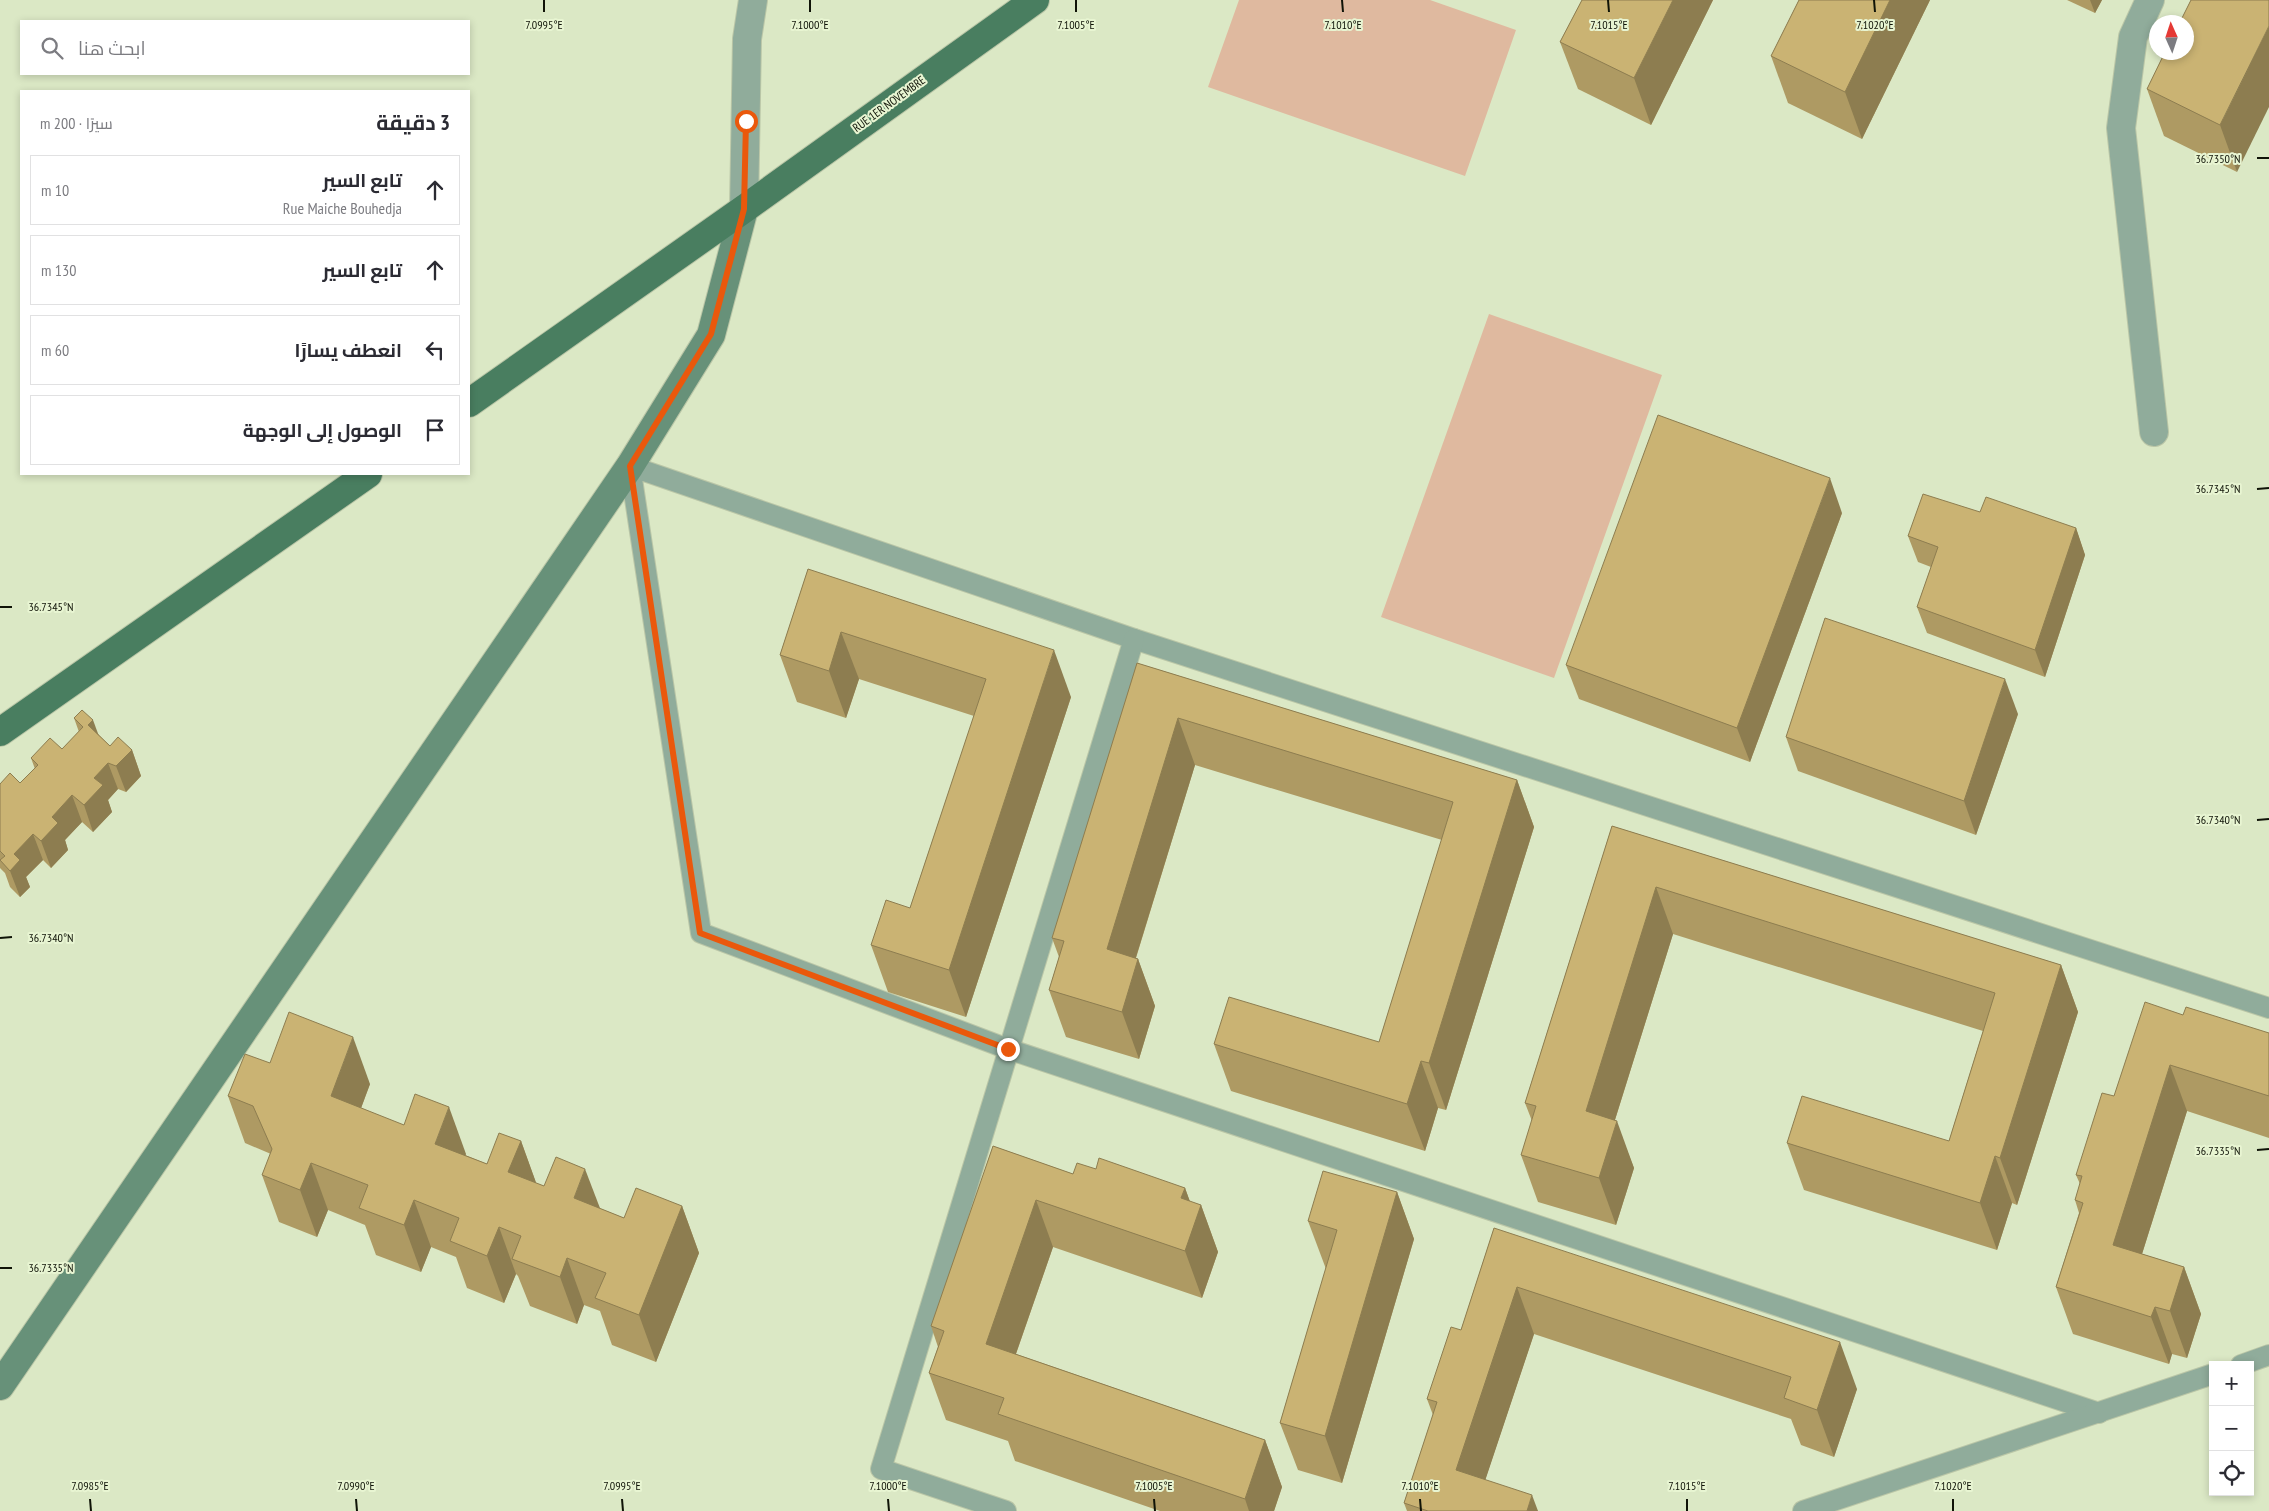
<!DOCTYPE html>
<html lang="ar">
<meta charset="utf-8">
<style>
:root{--surface:#fff;--page:#f7f7f7;--text:#2b2b33;--muted:#7c7c81;--line:#e1e1e2}
body{margin:0;font-family:"PT Sans Narrow",Cairo,sans-serif;background:var(--page);color:var(--text);direction:rtl}
.controls{position:absolute;right:15px;bottom:15px;display:grid;overflow:hidden;border-radius:0px;box-shadow:0 2px 8px #0003}
.controls button{width:45px;height:45px;display:grid;place-items:center;padding:0;border:0;border-bottom:1px solid var(--line);background:var(--surface);color:var(--text);font:25px sans-serif}
.compass{position:absolute;left:2149px;top:15px;width:45px;height:45px;border-radius:50%;background:var(--surface);box-shadow:0 2px 8px #0003;rotate:357deg}
.stop{position:absolute;width:15px;height:15px;margin:-11px;border:4px solid #ea580c;border-radius:50%;background:#fff}
.stop.end{background:#ea580c;border-color:#fff;box-shadow:0 1px 5px #0008}
.list{margin:0;padding:0;list-style:none}
h2{display:flex;justify-content:space-between;align-items:center;height:65px;margin:0;padding:0 20px;font-size:21px}
h2 small{font-size:16px;font-weight:400;color:var(--muted)}
.list li{display:grid;grid-template-columns:32px 1fr auto;gap:15px;align-items:center;box-sizing:border-box;height:70px;margin:0 10px 10px;padding:0 10px;border:1px solid var(--line);border-radius:0px}
.list b{display:block;font-size:19px;white-space:nowrap}
.list p{margin:0;font-size:16px;white-space:nowrap;color:var(--muted)}
.list em{font-size:16px;font-style:normal;color:var(--muted)}
.icon{flex:none;width:28px;height:28px;fill:none;stroke:currentColor;stroke-width:2;stroke-linecap:round;stroke-linejoin:round}
.map{position:relative;flex:none;width:2269px;height:1511px;overflow:hidden;direction:ltr}
.search{position:absolute;background:var(--surface);box-shadow:0 2px 8px #0003;left:20px;top:20px;width:450px;height:55px;display:flex;align-items:center;gap:12px;box-sizing:border-box;padding:0 18px;border-radius:0px;color:var(--muted);font-size:19px}
.panel{position:absolute;background:var(--surface);box-shadow:0 2px 8px #0003;left:20px;top:90px;width:450px;height:385px;border-radius:0px;direction:rtl}
.map>svg:first-child{display:block}
.green{fill:#dfb99f}
.lines{fill:none;stroke-linecap:round;stroke-linejoin:round}
.service-casing{stroke:#bac6a7;stroke-width:22}
.minor-casing{stroke:#bac6a7;stroke-width:30}
.secondary-casing{stroke:#bac6a7;stroke-width:30}
.primary-casing{stroke:#bac6a7;stroke-width:30}
.service{stroke:#90ac9b;stroke-width:20}
.minor{stroke:#90ac9b;stroke-width:28}
.secondary{stroke:#679179;stroke-width:28}
.primary{stroke:#497e60;stroke-width:28}
.wall{fill:#ae9a63}
.shaded-wall{fill:#8d7d50}
.building{fill:#cab373;stroke:#8d7d50}
.route{stroke:#ea580c;stroke-width:6}
.ticks{fill:none;stroke:#0f1307;stroke-width:2}
.labels{text-anchor:middle;stroke-width:4;stroke-linejoin:round;paint-order:stroke}
.street-label{font-size:12px;fill:#0f1307;stroke:#e8f5d2}
.ticks-label{font-size:12px;text-anchor:middle;fill:#0f1307;stroke:#e8f5d2;stroke-width:4;stroke-linejoin:round;paint-order:stroke}
</style>
<div class="map">
<svg width="2269" height="1511" viewBox="0 0 2269 1511">
<rect width="100%" height="100%" fill="#dbe8c5"/>
<!-- green -->
<g class="green">
<path d="M 1239,0 L 1430,0 L 1516,30 L 1465,176 L 1208,87 Z"/>
<path d="M 1489,314 L 1662,375 L 1554,678 L 1381,617 Z"/>
</g>
<g class="lines">
<!-- service casing -->
<g class="service-casing">
<g id="service">
<path d="M 2241,1365 L 2269,1355"/>
<path d="M 2099,1413 L 1008,1049 L 701,933 L 630,466 L 1134,639 L 2269,1008"/>
<path d="M 1006,1511 L 881,1469 L 1134,639"/>
<path d="M 1803,1511 L 2213,1374"/>
</g>
</g>
<!-- minor casing -->
<g class="minor-casing">
<g id="minor">
<path d="M 2150,0 L 2133,37 L 2121,128 L 2154,432"/>
<path d="M 744,209 L 747,39 L 753,0"/>
</g>
</g>
<!-- secondary casing -->
<g class="secondary-casing">
<path id="secondary" d="M 0,1386 L 630,466 L 711,335 L 744,209"/>
</g>
<!-- primary casing -->
<g class="primary-casing">
<g id="primary">
<path d="M 469,403 L 744,209 L 1035,0"/>
<path d="M 0,732 L 368,474"/>
</g>
</g>
<!-- service -->
<use href="#service" class="service"/>
<!-- minor -->
<use href="#minor" class="minor"/>
<!-- secondary -->
<use href="#secondary" class="secondary"/>
<!-- primary -->
<use href="#primary" class="primary"/>
</g>
<!-- wall -->
<g class="wall">
<path d="M 1582,0 L 1713,0 L 1651,125 L 1578,89 L 1560,42 Z"/>
<path d="M 1799,0 L 1930,0 L 1862,139 L 1788,103 L 1771,56 Z"/>
<path d="M 2067,0 L 2102,0 L 2095,13 Z"/>
<path d="M 2191,0 L 2237,172 L 2164,136 L 2147,89 Z"/>
<path d="M 1980,512 L 2076,528 L 2085,555 L 2045,677 L 1927,633 L 1917,607 L 1931,567 L 1918,562 L 1908,536 Z"/>
<path d="M 1842,513 L 1750,762 L 1579,699 L 1566,665 Z"/>
<path d="M 808,569 L 1071,697 L 966,1017 L 888,992 L 871,945 L 910,908 L 974,716 L 859,679 L 846,718 L 797,702 L 780,655 Z"/>
<path d="M 1137,663 L 1517,780 L 1534,827 L 1446,1110 L 1438,1108 L 1425,1151 L 1231,1091 L 1214,1044 L 1379,1042 L 1442,840 L 1195,765 L 1136,958 L 1138,959 L 1155,1006 L 1139,1059 L 1066,1037 L 1049,990 L 1059,957 L 1052,938 Z"/>
<path d="M 2018,714 L 1976,835 L 1798,771 L 1786,737 Z"/>
<path d="M 74,718 L 98,734 L 110,746 L 132,750 L 141,776 L 126,792 L 118,789 L 108,800 L 112,812 L 93,832 L 82,822 L 65,840 L 68,850 L 51,868 L 43,860 L 26,877 L 30,887 L 20,897 L 10,887 L 5,873 L 0,868 L 0,784 L 20,783 L 35,769 L 31,758 L 62,749 L 79,732 Z"/>
<path d="M 1612,826 L 2061,965 L 2078,1012 L 2017,1205 L 2012,1203 L 1997,1250 L 1804,1190 L 1787,1143 L 1949,1141 L 1983,1031 L 1673,934 L 1615,1120 L 1634,1168 L 1616,1225 L 1538,1202 L 1521,1155 L 1532,1121 L 1525,1103 Z"/>
<path d="M 2183,1015 L 2269,1033 L 2269,1138 L 2187,1111 L 2142,1254 L 2184,1267 L 2201,1314 L 2187,1358 L 2172,1354 L 2169,1364 L 2073,1334 L 2056,1287 L 2079,1213 L 2075,1200 L 2080,1184 L 2076,1175 L 2114,1096 Z"/>
<path d="M 270,1063 L 370,1084 L 361,1108 L 466,1154 L 465,1155 L 487,1164 L 521,1141 L 536,1183 L 624,1218 L 682,1206 L 699,1253 L 656,1362 L 612,1345 L 600,1311 L 584,1305 L 577,1324 L 530,1306 L 518,1276 L 516,1274 L 504,1303 L 467,1288 L 456,1257 L 431,1247 L 421,1272 L 376,1255 L 365,1225 L 328,1210 L 317,1237 L 279,1222 L 262,1175 L 271,1154 L 245,1143 L 228,1096 Z"/>
<path d="M 993,1146 L 1073,1174 L 1096,1169 L 1185,1188 L 1190,1202 L 1201,1205 L 1218,1252 L 1202,1298 L 1053,1247 L 1016,1354 L 1265,1440 L 1282,1487 L 1274,1511 L 1160,1511 L 1015,1461 L 1008,1441 L 946,1420 L 929,1373 L 938,1347 L 931,1326 Z"/>
<path d="M 1397,1192 L 1414,1239 L 1342,1483 L 1298,1470 L 1280,1423 L 1326,1269 L 1308,1221 Z"/>
<path d="M 1494,1228 L 1857,1389 L 1834,1457 L 1801,1445 L 1791,1419 L 1534,1334 L 1485,1480 L 1538,1511 L 1407,1511 L 1404,1503 L 1433,1415 L 1427,1399 L 1461,1330 Z"/>
</g>
<!-- shaded-wall -->
<g class="shaded-wall">
<path d="M 1673,0 L 1713,0 L 1651,125 L 1634,78 Z"/>
<path d="M 1890,0 L 1930,0 L 1862,139 L 1845,92 Z"/>
<path d="M 2090,0 L 2102,0 L 2095,13 Z"/>
<path d="M 2269,26 L 2269,107 L 2237,172 L 2220,125 Z"/>
<path d="M 1830,478 L 1842,513 L 1750,762 L 1737,728 Z"/>
<path d="M 2076,528 L 2085,555 L 2045,677 L 2035,650 Z"/>
<path d="M 841,632 L 859,679 L 846,718 L 829,671 Z"/>
<path d="M 1054,650 L 1071,697 L 966,1017 L 949,970 Z"/>
<path d="M 2005,679 L 2018,714 L 1976,835 L 1964,801 Z"/>
<path d="M 1178,718 L 1195,765 L 1124,996 L 1107,949 Z"/>
<path d="M 93,720 L 103,747 L 88,725 Z"/>
<path d="M 132,750 L 141,776 L 126,792 L 116,766 Z"/>
<path d="M 108,763 L 118,789 L 108,800 L 112,812 L 93,832 L 84,805 L 94,778 Z"/>
<path d="M 1517,780 L 1534,827 L 1446,1110 L 1429,1063 Z"/>
<path d="M 72,795 L 82,822 L 65,840 L 68,850 L 51,868 L 41,841 L 52,817 Z"/>
<path d="M 33,834 L 43,860 L 26,877 L 30,887 L 20,897 L 10,871 L 14,854 Z"/>
<path d="M 1656,887 L 1673,934 L 1603,1158 L 1586,1111 Z"/>
<path d="M 1138,959 L 1155,1006 L 1139,1059 L 1122,1012 Z"/>
<path d="M 2061,965 L 2078,1012 L 2017,1205 L 2000,1158 Z"/>
<path d="M 353,1037 L 370,1084 L 348,1143 L 331,1096 Z"/>
<path d="M 1421,1061 L 1438,1108 L 1425,1151 L 1407,1104 Z"/>
<path d="M 2170,1065 L 2187,1111 L 2130,1292 L 2113,1245 Z"/>
<path d="M 449,1107 L 466,1154 L 452,1191 L 435,1144 Z"/>
<path d="M 1617,1121 L 1634,1168 L 1616,1225 L 1599,1178 Z"/>
<path d="M 521,1141 L 538,1188 L 508,1172 Z"/>
<path d="M 1995,1156 L 2012,1203 L 1997,1250 L 1980,1203 Z"/>
<path d="M 311,1163 L 328,1210 L 317,1237 L 300,1190 Z"/>
<path d="M 585,1169 L 603,1216 L 574,1198 Z"/>
<path d="M 1185,1188 L 1196,1218 L 1201,1205 L 1218,1252 L 1202,1298 L 1185,1251 L 1181,1198 Z"/>
<path d="M 1397,1192 L 1414,1239 L 1342,1483 L 1325,1436 Z"/>
<path d="M 414,1200 L 431,1247 L 421,1272 L 404,1225 Z"/>
<path d="M 1036,1200 L 1053,1247 L 1003,1391 L 986,1344 Z"/>
<path d="M 682,1206 L 699,1253 L 656,1362 L 639,1315 Z"/>
<path d="M 499,1227 L 516,1274 L 504,1303 L 487,1256 Z"/>
<path d="M 567,1258 L 584,1305 L 577,1324 L 560,1277 Z"/>
<path d="M 2184,1267 L 2201,1314 L 2187,1358 L 2170,1311 Z"/>
<path d="M 1517,1287 L 1534,1334 L 1475,1511 L 1456,1470 Z"/>
<path d="M 2155,1307 L 2172,1354 L 2169,1364 L 2151,1317 Z"/>
<path d="M 1840,1342 L 1857,1389 L 1834,1457 L 1817,1410 Z"/>
<path d="M 1265,1440 L 1282,1487 L 1274,1511 L 1249,1511 L 1245,1499 Z"/>
<path d="M 1532,1495 L 1538,1511 L 1527,1511 Z"/>
</g>
<!-- building -->
<g class="building">
<path d="M 1582,0 L 1673,0 L 1634,78 L 1560,42 Z"/>
<path d="M 1799,0 L 1890,0 L 1845,92 L 1771,56 Z"/>
<path d="M 2191,0 L 2269,0 L 2269,26 L 2220,125 L 2147,89 L 2165,52 L 2186,52 L 2186,22 L 2180,22 Z"/>
<path d="M 1658,415 L 1830,478 L 1737,728 L 1566,665 Z"/>
<path d="M 1923,494 L 1980,512 L 1986,497 L 2076,528 L 2035,650 L 1917,607 L 1938,547 L 1908,536 Z"/>
<path d="M 808,569 L 1054,650 L 949,970 L 871,945 L 886,900 L 910,908 L 986,679 L 841,632 L 829,671 L 780,655 Z"/>
<path d="M 1825,618 L 2005,679 L 1964,801 L 1786,737 Z"/>
<path d="M 1137,663 L 1517,780 L 1429,1063 L 1421,1061 L 1407,1104 L 1214,1044 L 1229,997 L 1379,1042 L 1453,802 L 1178,718 L 1107,949 L 1138,959 L 1122,1012 L 1049,990 L 1064,941 L 1052,938 Z"/>
<path d="M 82,710 L 93,720 L 88,725 L 110,746 L 118,737 L 132,750 L 116,766 L 108,763 L 94,778 L 103,785 L 84,805 L 72,795 L 52,817 L 58,823 L 41,841 L 33,834 L 14,854 L 20,860 L 10,871 L 0,860 L 5,856 L 0,851 L 0,784 L 10,773 L 20,783 L 38,765 L 31,758 L 50,738 L 62,749 L 83,727 L 74,718 Z"/>
<path d="M 1612,826 L 2061,965 L 2000,1158 L 1995,1156 L 1980,1203 L 1787,1143 L 1802,1096 L 1949,1141 L 1995,993 L 1656,887 L 1586,1111 L 1617,1121 L 1599,1178 L 1521,1155 L 1536,1106 L 1525,1103 Z"/>
<path d="M 2145,1002 L 2183,1015 L 2186,1007 L 2269,1033 L 2269,1096 L 2170,1065 L 2113,1245 L 2184,1267 L 2170,1311 L 2155,1307 L 2151,1317 L 2056,1287 L 2083,1203 L 2075,1200 L 2082,1176 L 2076,1175 L 2102,1093 L 2114,1096 Z"/>
<path d="M 289,1012 L 353,1037 L 331,1096 L 404,1125 L 415,1094 L 449,1107 L 435,1144 L 487,1164 L 499,1133 L 521,1141 L 508,1172 L 544,1186 L 556,1157 L 585,1169 L 574,1198 L 624,1218 L 636,1188 L 682,1206 L 639,1315 L 595,1298 L 606,1273 L 567,1258 L 560,1277 L 512,1259 L 521,1236 L 499,1227 L 487,1256 L 450,1241 L 459,1218 L 414,1200 L 404,1225 L 359,1208 L 368,1185 L 311,1163 L 300,1190 L 262,1175 L 272,1149 L 253,1106 L 228,1096 L 245,1054 L 270,1063 Z"/>
<path d="M 993,1146 L 1073,1174 L 1077,1163 L 1096,1169 L 1099,1158 L 1185,1188 L 1181,1198 L 1201,1205 L 1185,1251 L 1036,1200 L 986,1344 L 1265,1440 L 1245,1499 L 998,1414 L 1004,1398 L 929,1373 L 944,1331 L 931,1326 Z"/>
<path d="M 1323,1171 L 1397,1192 L 1325,1436 L 1280,1423 L 1337,1230 L 1308,1221 Z"/>
<path d="M 1494,1228 L 1840,1342 L 1817,1410 L 1784,1398 L 1791,1377 L 1517,1287 L 1456,1470 L 1532,1495 L 1527,1511 L 1428,1511 L 1404,1503 L 1437,1402 L 1427,1399 L 1451,1327 L 1461,1330 Z"/>
</g>
<g class="lines">
<!-- route -->
<path class="route" d="M 746,121 L 744,209 L 711,334 L 630,466 L 700,933 L 1008,1049"/>
</g>
<!-- ticks -->
<path class="ticks" d="M 544,0 L 544,12M 810,0 L 810,12M 1076,0 L 1076,12M 1342,0 L 1343,12M 1608,0 L 1609,12M 1874,0 L 1875,12M 2257,158 L 2269,158M 2257,489 L 2269,488M 0,607 L 12,607M 2257,820 L 2269,819M 0,938 L 12,937M 2257,1150 L 2269,1149M 0,1268 L 12,1268M 90,1499 L 91,1511M 356,1499 L 357,1511M 622,1499 L 623,1511M 888,1499 L 889,1511M 1154,1499 L 1155,1511M 1420,1499 L 1421,1511M 1687,1499 L 1687,1511M 1953,1499 L 1953,1511"/>
<g class="labels">
<!-- street labels -->
<g class="street-label">
<text transform="translate(889 104) rotate(-36)" y="4">RUE 1ER NOVEMBRE</text>
</g>
</g>
<g class="ticks-label">
<text x="544" y="29">7.0995°E</text>
<text x="810" y="29">7.1000°E</text>
<text x="1076" y="29">7.1005°E</text>
<text x="1343" y="29">7.1010°E</text>
<text x="1609" y="29">7.1015°E</text>
<text x="1875" y="29">7.1020°E</text>
<text x="2218" y="163">36.7350°N</text>
<text x="2218" y="493">36.7345°N</text>
<text x="51" y="611">36.7345°N</text>
<text x="2218" y="824">36.7340°N</text>
<text x="51" y="942">36.7340°N</text>
<text x="2218" y="1155">36.7335°N</text>
<text x="51" y="1272">36.7335°N</text>
<text x="90" y="1490">7.0985°E</text>
<text x="356" y="1490">7.0990°E</text>
<text x="622" y="1490">7.0995°E</text>
<text x="888" y="1490">7.1000°E</text>
<text x="1154" y="1490">7.1005°E</text>
<text x="1420" y="1490">7.1010°E</text>
<text x="1687" y="1490">7.1015°E</text>
<text x="1953" y="1490">7.1020°E</text>
</g>
</svg>
<div class="controls">
<button>+</button>
<button>−</button>
<button><svg class="icon" aria-label="locate" viewBox="0 0 24 24"><circle cx="12" cy="12" r="6"/><path d="M12 2v4M12 18v4M2 12h4M18 12h4"/></svg></button>
</div>
<svg class="compass" viewBox="-18 -18 36 36"><path d="M0-13l5 13h-10z" fill="#e53935"/><path d="M0 13l5-13h-10z" fill="#7c7c81"/></svg>
<div class="stop" style="left:746px;top:121px"></div>
<div class="stop end" style="left:1008px;top:1049px"></div>
<div class="search"><svg class="icon" aria-label="search" viewBox="0 0 24 24"><circle cx="10" cy="10" r="6"/><path d="M15 15l6 6"/></svg>ابحث هنا</div>
<section class="panel">
<h2>3 دقيقة<small>سيرًا · 200 m</small></h2>
<ul class="list">
<li><svg class="icon" aria-label="ahead" viewBox="0 0 24 24"><path d="M12 20V5M6 11l6-6 6 6"/></svg><div><b>تابع السير</b><p>Rue Maiche Bouhedja</p></div><em>10 m</em></li>
<li><svg class="icon" aria-label="ahead" viewBox="0 0 24 24"><path d="M12 20V5M6 11l6-6 6 6"/></svg><div><b>تابع السير</b></div><em>130 m</em></li>
<li><svg class="icon" aria-label="left" viewBox="0 0 24 24"><path d="M17 20v-9H6M10 6l-5 5 5 5"/></svg><div><b>انعطف يسارًا</b></div><em>60 m</em></li>
<li><svg class="icon" aria-label="arrive" viewBox="0 0 24 24"><path d="M6 21V4h12l-3 4 3 4H6"/></svg><div><b>الوصول إلى الوجهة</b></div></li>
</ul>
</section>
</div>
